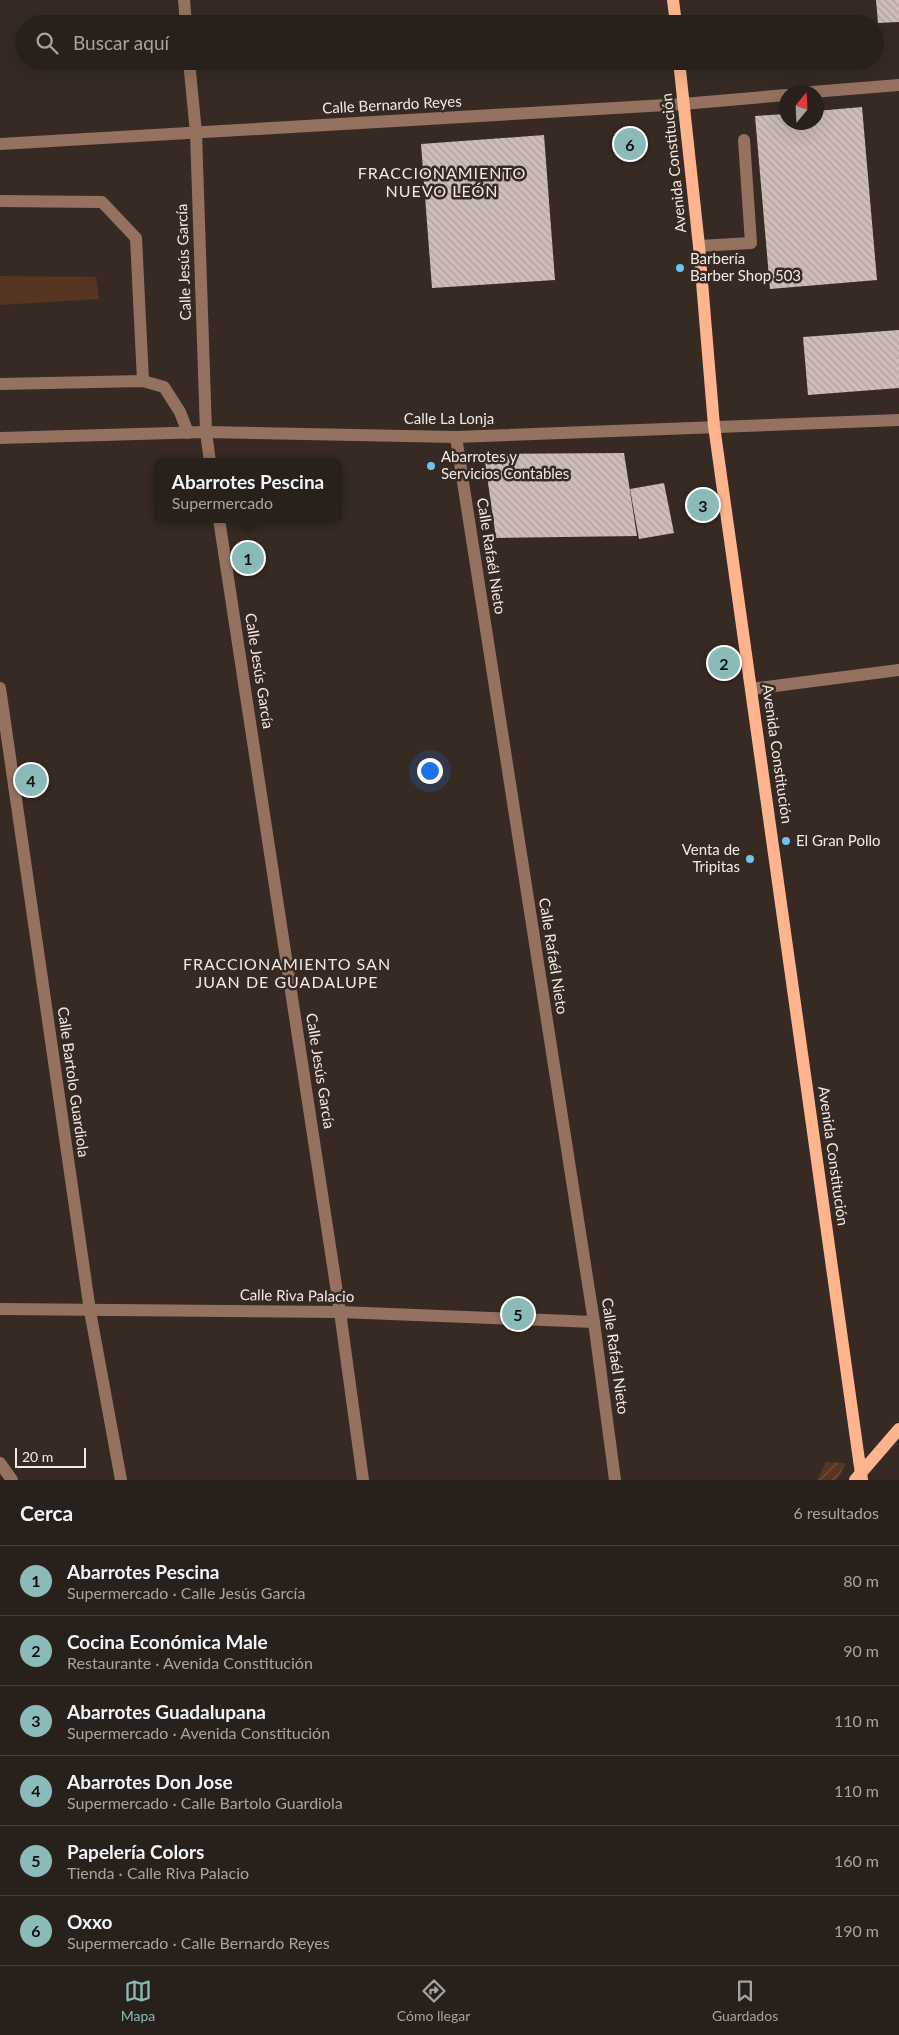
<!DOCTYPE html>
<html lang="es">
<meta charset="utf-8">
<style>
:root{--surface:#28201a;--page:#342d27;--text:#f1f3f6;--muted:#a5a3a2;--line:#443e39;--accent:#8bbbb9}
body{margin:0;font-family:Lato,sans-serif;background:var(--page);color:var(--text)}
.compass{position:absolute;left:779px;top:85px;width:45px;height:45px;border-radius:50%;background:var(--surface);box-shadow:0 5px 20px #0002;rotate:18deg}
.scale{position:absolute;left:15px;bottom:12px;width:71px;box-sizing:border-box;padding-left:5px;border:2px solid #f1e9e5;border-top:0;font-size:14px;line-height:18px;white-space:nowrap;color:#f1e9e5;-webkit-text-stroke:4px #362a23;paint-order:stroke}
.you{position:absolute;left:429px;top:770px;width:18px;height:18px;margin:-12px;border:4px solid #fff;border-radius:50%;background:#1a73e8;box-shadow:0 0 0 8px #1a73e833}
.badge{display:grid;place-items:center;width:32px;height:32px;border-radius:50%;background:var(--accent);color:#111;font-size:16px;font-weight:700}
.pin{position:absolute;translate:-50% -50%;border:2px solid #fff;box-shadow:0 1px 5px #0006}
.popup{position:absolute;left:154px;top:458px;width:188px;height:65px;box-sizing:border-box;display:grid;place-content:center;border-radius:10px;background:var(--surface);filter:drop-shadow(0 1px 4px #0005);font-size:16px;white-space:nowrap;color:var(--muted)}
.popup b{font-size:19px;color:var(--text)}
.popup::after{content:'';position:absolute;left:50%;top:100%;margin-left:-10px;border:10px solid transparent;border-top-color:var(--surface)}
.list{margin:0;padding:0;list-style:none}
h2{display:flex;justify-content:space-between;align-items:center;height:65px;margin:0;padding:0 20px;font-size:21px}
h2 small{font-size:16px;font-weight:400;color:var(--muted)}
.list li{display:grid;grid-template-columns:32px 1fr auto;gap:15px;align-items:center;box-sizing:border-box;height:70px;padding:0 20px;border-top:1px solid var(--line)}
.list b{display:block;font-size:19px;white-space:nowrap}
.list p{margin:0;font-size:16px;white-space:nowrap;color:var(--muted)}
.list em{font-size:16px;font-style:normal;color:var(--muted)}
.icon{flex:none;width:28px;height:28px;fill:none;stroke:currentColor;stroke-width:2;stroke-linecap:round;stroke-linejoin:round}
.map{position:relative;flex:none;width:899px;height:1480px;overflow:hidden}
.search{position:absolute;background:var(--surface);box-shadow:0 5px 20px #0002;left:15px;right:15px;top:15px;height:55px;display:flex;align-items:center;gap:12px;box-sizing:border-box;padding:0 18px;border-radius:28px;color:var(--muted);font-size:19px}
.sheet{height:485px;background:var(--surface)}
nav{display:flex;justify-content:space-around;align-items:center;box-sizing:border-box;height:70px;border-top:1px solid var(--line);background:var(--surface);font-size:14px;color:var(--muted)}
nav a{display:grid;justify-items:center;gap:2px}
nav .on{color:var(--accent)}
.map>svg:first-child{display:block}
.garden{fill:url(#garden-furrows)}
.pitch{fill:#563523}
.building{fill:url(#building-back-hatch)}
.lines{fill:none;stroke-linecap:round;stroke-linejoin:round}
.minor{stroke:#95725f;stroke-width:12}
.major{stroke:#feb58e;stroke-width:12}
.major-bridge{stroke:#feb58e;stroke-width:12}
.poi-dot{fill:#6fc2f4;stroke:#362a23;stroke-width:2}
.labels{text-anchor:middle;stroke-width:5;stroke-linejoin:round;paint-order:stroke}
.street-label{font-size:15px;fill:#f1e9e5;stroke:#362a23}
.poi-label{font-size:15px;fill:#f1e9e5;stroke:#362a23;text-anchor:start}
.neighbourhood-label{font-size:16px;letter-spacing:1px;fill:#f1e9e5;stroke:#362a23}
</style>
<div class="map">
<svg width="899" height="1480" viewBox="0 0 899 1480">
<defs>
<pattern id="garden-furrows" width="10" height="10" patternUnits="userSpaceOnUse" patternTransform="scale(1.25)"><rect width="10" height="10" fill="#563523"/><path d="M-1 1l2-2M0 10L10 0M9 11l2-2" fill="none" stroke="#6f5243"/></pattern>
<pattern id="building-back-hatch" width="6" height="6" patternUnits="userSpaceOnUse" patternTransform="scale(1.25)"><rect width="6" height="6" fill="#cebeb6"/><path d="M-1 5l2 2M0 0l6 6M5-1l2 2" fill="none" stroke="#aca09a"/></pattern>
</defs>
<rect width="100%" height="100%" fill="#362a23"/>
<!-- garden -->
<path class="garden" d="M 826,1462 L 846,1463 L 837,1480 L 817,1480 Z"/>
<!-- pitch -->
<path class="pitch" d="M 0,276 L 96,277 L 99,299 L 0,305 Z"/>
<!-- building -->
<g class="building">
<path d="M 876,0 L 899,0 L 899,22 L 878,23 Z"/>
<path d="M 862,107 L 877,280 L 770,289 L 755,116 L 786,114 L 786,122 L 816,122 L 816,111 Z"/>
<path d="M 544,135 L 555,280 L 432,288 L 421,144 Z"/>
<path d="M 899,330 L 899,388 L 808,395 L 803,337 Z"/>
<path d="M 624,453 L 637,536 L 496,538 L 485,462 L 491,454 Z"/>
<path d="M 664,483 L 674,533 L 639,539 L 630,489 Z"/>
</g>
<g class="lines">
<!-- minor -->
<g class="minor">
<path d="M 184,0 L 186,24"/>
<path d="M 189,61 L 196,133 L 206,432 L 210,462"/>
<path d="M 812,92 L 899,85"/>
<path d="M 0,144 L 683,104 L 786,95"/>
<path d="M 0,201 L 102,202 L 136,238 L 143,381"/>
<path d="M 699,246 L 751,243 L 744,140"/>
<path d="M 0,384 L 143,381 L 164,387 L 180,412 L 188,433"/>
<path d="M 456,437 L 594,1322 L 615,1480"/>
<path d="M 0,438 L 206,432 L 456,437 L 899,420"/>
<path d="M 219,519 L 340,1312 L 363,1480"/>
<path d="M 0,688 L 90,1311 L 121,1480"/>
<path d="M 751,689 L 899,670"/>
<path d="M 0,1309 L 340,1312 L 594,1322"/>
<path d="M 0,1463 L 12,1480"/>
</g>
<!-- major -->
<g class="major">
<path d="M 673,0 L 676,24"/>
<path d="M 679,61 L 699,246 L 714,426 L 859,1460"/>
<path d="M 855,1480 L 899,1429"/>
</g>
<!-- major-bridge -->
<path class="major-bridge" d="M 859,1460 L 862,1480"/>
</g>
<!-- markers -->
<g class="poi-dot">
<circle cx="680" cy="268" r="5"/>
<circle cx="431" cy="466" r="5"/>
<circle cx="786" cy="841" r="5"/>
<circle cx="750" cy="859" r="5"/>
</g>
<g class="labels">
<!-- street labels -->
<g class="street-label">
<text transform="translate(392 105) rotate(-3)" y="5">Calle Bernardo Reyes</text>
<text transform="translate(674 163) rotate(-96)" y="5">Avenida Constitución</text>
<text transform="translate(184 262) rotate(-92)" y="5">Calle Jesús García</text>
<text x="449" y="424">Calle La Lonja</text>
<text transform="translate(491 556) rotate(81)" y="5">Calle Rafaél Nieto</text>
<text transform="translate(259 671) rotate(81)" y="5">Calle Jesús García</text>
<text transform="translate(777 754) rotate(82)" y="5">Avenida Constitución</text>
<text transform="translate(553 956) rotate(81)" y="5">Calle Rafaél Nieto</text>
<text transform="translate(320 1071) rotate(81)" y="5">Calle Jesús García</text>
<text transform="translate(73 1082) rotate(82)" y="5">Calle Bartolo Guardiola</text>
<text transform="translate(833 1156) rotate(82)" y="5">Avenida Constitución</text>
<text transform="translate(297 1296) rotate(1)" y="5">Calle Riva Palacio</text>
<text transform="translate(615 1356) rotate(82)" y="5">Calle Rafaél Nieto</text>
</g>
<!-- poi labels -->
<g class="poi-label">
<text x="690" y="264">Barbería<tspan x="690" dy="17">Barber Shop 503</tspan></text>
<text x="441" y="462">Abarrotes y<tspan x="441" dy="17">Servicios Contables</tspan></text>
<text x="796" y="846">El Gran Pollo</text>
<text x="740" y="855" text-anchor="end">Venta de<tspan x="740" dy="17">Tripitas</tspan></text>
</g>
<!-- neighbourhood labels -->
<g class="neighbourhood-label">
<text x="442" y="179">FRACCIONAMIENTO<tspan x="442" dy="18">NUEVO LEÓN</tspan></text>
<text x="287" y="970">FRACCIONAMIENTO SAN<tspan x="287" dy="18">JUAN DE GUADALUPE</tspan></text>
</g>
</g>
</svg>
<svg class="compass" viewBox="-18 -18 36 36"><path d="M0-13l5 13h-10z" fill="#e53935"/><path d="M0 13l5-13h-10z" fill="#a5a3a2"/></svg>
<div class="scale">20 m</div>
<div class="you"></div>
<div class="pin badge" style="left:248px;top:558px">1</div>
<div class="popup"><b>Abarrotes Pescina</b>Supermercado</div>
<div class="pin badge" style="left:724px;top:663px">2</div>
<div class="pin badge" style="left:703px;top:505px">3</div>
<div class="pin badge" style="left:31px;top:780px">4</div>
<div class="pin badge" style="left:518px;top:1314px">5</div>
<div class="pin badge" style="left:630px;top:144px">6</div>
<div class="search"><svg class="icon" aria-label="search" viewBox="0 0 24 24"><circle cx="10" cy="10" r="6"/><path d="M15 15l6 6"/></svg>Buscar aquí</div>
</div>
<section class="sheet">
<h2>Cerca<small>6 resultados</small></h2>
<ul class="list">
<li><span class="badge">1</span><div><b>Abarrotes Pescina</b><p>Supermercado · Calle Jesús García</p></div><em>80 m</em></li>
<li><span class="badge">2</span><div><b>Cocina Económica Male</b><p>Restaurante · Avenida Constitución</p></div><em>90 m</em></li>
<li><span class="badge">3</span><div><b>Abarrotes Guadalupana</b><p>Supermercado · Avenida Constitución</p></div><em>110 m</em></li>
<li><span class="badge">4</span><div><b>Abarrotes Don Jose</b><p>Supermercado · Calle Bartolo Guardiola</p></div><em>110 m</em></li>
<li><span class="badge">5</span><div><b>Papelería Colors</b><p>Tienda · Calle Riva Palacio</p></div><em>160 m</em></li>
<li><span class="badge">6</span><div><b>Oxxo</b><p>Supermercado · Calle Bernardo Reyes</p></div><em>190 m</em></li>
</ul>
</section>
<nav>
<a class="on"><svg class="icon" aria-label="map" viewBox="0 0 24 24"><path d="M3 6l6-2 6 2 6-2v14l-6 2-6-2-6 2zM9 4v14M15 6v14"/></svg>Mapa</a>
<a><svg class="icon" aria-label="directions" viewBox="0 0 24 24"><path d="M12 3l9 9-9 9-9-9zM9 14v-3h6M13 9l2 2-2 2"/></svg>Cómo llegar</a>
<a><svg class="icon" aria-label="saved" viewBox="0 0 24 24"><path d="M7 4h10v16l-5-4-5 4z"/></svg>Guardados</a>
</nav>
